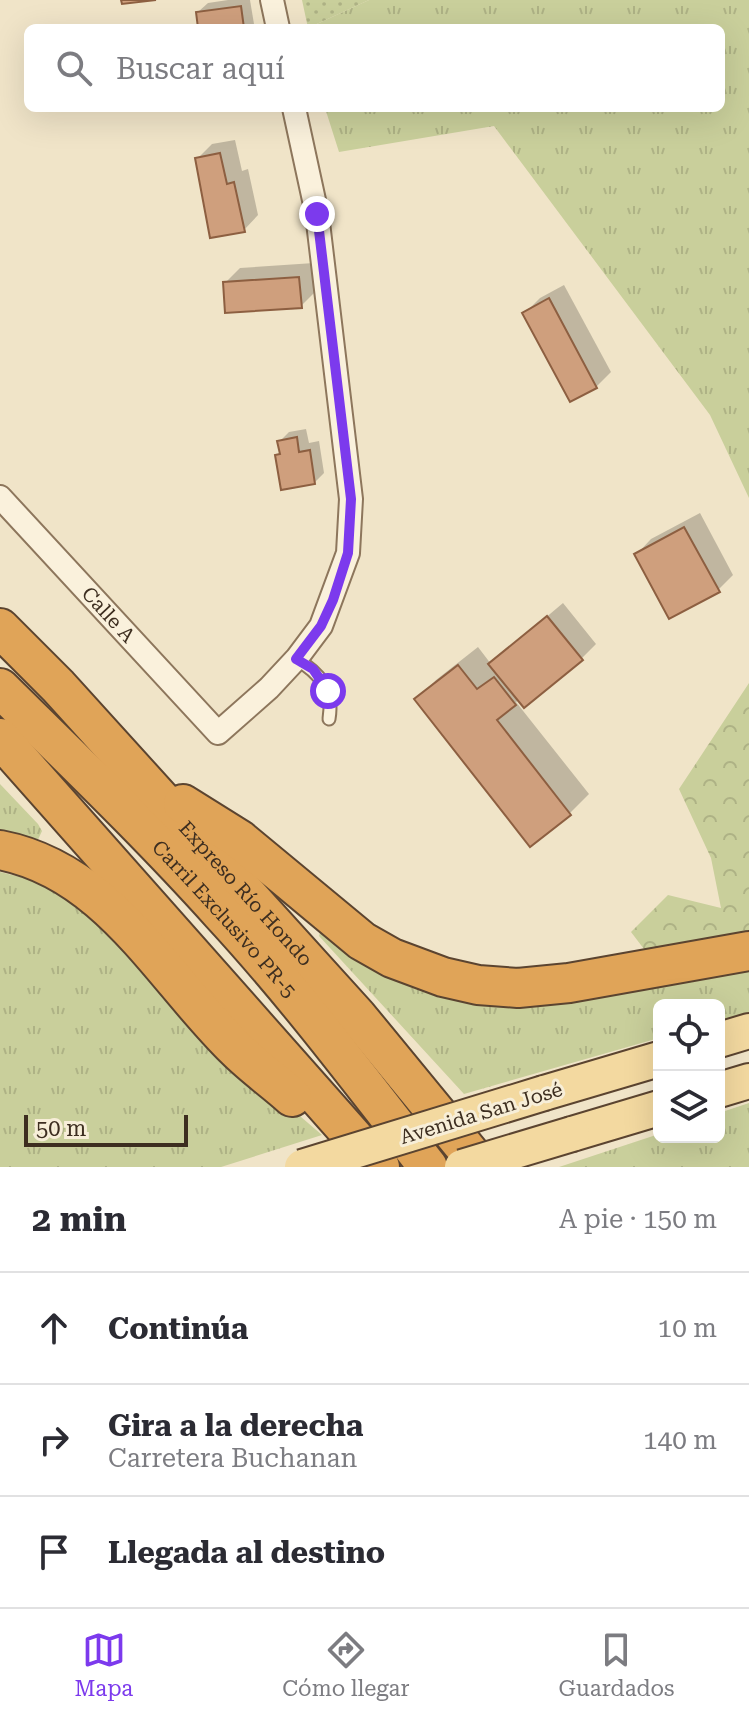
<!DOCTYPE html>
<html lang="es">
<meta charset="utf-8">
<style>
:root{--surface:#fff;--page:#f7f7f7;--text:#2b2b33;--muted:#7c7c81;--line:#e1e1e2;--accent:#7c3aed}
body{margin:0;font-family:"Roboto Serif",serif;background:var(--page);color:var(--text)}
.controls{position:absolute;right:24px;bottom:24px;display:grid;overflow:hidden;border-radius:12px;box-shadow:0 8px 32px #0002}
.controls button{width:72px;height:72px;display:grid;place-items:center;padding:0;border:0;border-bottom:2px solid var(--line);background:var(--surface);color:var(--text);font:40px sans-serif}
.scale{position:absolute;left:24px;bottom:20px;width:164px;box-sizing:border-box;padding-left:8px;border:4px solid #3d2e20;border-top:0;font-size:22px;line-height:28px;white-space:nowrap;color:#3d2e20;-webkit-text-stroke:6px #f7eed8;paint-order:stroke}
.stop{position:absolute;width:24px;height:24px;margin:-18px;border:6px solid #7c3aed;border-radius:50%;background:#fff}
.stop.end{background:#7c3aed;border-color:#fff;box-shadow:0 2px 8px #0008}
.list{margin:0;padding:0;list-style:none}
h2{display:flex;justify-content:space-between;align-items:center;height:104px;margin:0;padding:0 32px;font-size:34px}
h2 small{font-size:26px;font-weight:400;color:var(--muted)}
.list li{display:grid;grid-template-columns:52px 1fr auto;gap:24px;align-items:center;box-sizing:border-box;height:112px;padding:0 32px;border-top:2px solid var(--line)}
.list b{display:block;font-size:30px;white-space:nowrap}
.list p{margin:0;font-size:26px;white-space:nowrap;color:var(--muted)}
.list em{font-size:26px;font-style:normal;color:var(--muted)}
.icon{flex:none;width:44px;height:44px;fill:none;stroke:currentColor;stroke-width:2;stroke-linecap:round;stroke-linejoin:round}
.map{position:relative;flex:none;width:749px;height:1167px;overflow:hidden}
.search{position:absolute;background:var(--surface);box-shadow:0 8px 32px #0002;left:24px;right:24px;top:24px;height:88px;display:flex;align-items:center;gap:20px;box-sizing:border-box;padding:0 28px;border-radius:12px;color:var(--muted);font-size:30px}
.sheet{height:440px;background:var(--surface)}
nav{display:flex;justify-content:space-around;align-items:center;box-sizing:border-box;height:112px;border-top:2px solid var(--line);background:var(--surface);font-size:22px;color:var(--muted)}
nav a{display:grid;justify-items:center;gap:4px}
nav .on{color:var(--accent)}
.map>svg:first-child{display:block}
.grass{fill:url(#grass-tufts)}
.forest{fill:url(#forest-crowns)}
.park{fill:url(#park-dots)}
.shadow{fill:#0003}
.building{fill:#cf9f7d;stroke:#8d5f41;stroke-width:2}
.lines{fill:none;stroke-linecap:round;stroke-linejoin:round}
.service-casing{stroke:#8d765c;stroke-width:15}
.minor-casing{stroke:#8d765c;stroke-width:26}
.primary-casing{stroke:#5b4430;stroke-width:38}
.motorway-casing{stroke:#5b4430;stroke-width:42}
.service{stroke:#faf1dc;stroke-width:11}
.minor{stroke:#faf1dc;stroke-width:22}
.primary{stroke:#f3d9a0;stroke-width:34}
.motorway{stroke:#e0a458;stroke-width:38}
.primary-bridge-casing{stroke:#5b4430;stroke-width:38;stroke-linecap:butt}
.primary-bridge{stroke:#f3d9a0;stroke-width:34}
.route{stroke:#7c3aed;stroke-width:10}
.labels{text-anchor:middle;stroke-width:6;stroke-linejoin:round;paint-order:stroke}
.street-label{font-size:20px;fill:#3d2e20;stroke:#f7eed8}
</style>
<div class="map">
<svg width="749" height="1167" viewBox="0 0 749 1167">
<defs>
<pattern id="grass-tufts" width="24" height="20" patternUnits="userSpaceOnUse" patternTransform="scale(2)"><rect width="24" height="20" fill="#c9cf9b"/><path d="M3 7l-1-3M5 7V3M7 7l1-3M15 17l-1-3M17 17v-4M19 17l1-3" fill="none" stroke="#aeb285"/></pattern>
<pattern id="forest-crowns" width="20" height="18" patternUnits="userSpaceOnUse" patternTransform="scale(2)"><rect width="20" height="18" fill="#c9cf9b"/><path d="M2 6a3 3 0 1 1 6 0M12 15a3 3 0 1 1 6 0" fill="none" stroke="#aeb285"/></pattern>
<pattern id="park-dots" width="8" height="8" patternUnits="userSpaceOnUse" patternTransform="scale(2)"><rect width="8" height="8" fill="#c9cf9b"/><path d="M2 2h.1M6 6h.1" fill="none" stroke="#aeb285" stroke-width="1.8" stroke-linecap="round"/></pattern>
</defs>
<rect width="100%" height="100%" fill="#f0e4c8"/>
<!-- grass -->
<g class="grass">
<path d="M 369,0 L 749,0 L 749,498 L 710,415 L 494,126 L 339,152 L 325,108 L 721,108 L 721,28 L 308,28 Z"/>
<path d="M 0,784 L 38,824 L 42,831 L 36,844 L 0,840 Z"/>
<path d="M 0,872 L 45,883 L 93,906 L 236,1061 L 322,1135 L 221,1167 L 0,1167 Z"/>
<path d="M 321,929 L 422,982 L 749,965 L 749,1012 L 719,1021 L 719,1005 L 659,1005 L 659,1038 L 464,1094 L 319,936 Z"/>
<path d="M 749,1103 L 749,1167 L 559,1167 L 659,1134 L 659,1137 L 719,1137 L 719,1113 Z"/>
</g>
<!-- forest -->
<path class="forest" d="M 749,683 L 749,934 L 647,953 L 631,932 L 668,895 L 721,908 L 711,858 L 679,789 Z"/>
<!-- park -->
<path class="park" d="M 302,0 L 369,0 L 308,28 Z"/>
<!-- shadow -->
<g class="shadow">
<path d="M 228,0 L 250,0 L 254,24 L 250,28 L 200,28 L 198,12 L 208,3 Z"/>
<path d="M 235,140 L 242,171 L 248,169 L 258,215 L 244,230 L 197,159 L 212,144 Z"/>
<path d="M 314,263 L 316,291 L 301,306 L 225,283 L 240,268 Z"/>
<path d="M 564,285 L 611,372 L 596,387 L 525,313 L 540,298 Z"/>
<path d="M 306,429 L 309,443 L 319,441 L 324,473 L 314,483 L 278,456 L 281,452 L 279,442 L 289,432 Z"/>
<path d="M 700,513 L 733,575 L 718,590 L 637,554 L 651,539 Z"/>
<path d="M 563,603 L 596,644 L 582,658 L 516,702 L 589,794 L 570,813 L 530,844 L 417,700 L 436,680 L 478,647 L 491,664 Z"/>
</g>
<!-- building -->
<g class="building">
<path d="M 121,0 L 156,0 L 122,4 Z"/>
<path d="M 241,6 L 244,28 L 198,28 L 196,12 Z"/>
<path d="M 220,153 L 227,184 L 234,182 L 245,232 L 210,238 L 195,158 Z"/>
<path d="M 299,277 L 302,308 L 225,313 L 223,282 Z"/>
<path d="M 549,298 L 597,388 L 570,402 L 522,313 Z"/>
<path d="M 297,437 L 299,452 L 310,450 L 315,484 L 281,490 L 275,455 L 280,454 L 277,441 Z"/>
<path d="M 684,527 L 720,592 L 669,619 L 634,554 Z"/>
<path d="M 547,616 L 583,660 L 524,708 L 488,664 Z"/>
<path d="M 458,665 L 477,689 L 494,677 L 516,705 L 497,720 L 571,815 L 530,847 L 414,699 Z"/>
</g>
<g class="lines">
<!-- service casing -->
<g class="service-casing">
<path id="service" d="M 296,659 C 320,673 334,690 329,719"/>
</g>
<!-- minor casing -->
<g class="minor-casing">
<g id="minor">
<path d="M 272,0 L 278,28"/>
<path id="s1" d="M 0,497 L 218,733 L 269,688 L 297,658 L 321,626 L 348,553 L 351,499 L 317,214 L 294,108"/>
</g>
</g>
<!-- primary casing -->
<g class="primary-casing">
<g id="primary">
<path d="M 719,1040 L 749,1031"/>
<path d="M 719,1090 L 749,1081"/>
<path d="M 544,1093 L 659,1059"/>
<path d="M 572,1134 L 659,1108"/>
</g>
</g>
<!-- motorway casing -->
<g class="motorway-casing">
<g id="motorway">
<path id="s2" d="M 0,628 L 58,686 L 357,1016 L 481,1167"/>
<path id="s3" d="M 0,688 C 75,762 151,835 221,913 C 295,993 361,1081 428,1167"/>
<path d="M 0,738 L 380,1167"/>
<path d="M 183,804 L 239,839 L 362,941 L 392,958 L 443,977 L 478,985 L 518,988 L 569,983 L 749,951"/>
<path d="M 0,850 C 109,871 162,977 236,1049 C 253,1066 274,1081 292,1097"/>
</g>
</g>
<!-- service -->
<use href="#service" class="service"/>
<!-- minor -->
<use href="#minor" class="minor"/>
<!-- primary -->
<use href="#primary" class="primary"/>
<!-- motorway -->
<use href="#motorway" class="motorway"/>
<!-- primary-bridge casing -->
<g class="primary-bridge-casing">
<g id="primary-bridge">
<path d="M 302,1167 L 544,1093"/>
<path d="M 462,1167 L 572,1134"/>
</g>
</g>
<!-- primary-bridge -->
<use href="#primary-bridge" class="primary-bridge"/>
</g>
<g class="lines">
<!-- route -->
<path class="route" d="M 317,214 L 351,499 L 348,553 L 333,600 L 321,626 L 296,659 L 313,669 L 328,691"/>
</g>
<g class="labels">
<!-- street labels -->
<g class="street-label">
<text dy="7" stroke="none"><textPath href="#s1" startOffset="160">Calle A</textPath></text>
<text dy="7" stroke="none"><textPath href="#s2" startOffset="362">Expreso Río Hondo</textPath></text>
<text dy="7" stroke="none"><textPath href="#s3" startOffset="322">Carril Exclusivo PR-5</textPath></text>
<text transform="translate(481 1113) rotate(-17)" y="7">Avenida San José</text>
</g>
</g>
</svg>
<div class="controls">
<button><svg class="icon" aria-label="locate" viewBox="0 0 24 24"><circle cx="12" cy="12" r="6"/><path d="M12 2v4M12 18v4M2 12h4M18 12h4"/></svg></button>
<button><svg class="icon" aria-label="layers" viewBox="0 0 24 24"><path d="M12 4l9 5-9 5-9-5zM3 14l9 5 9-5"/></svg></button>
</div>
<div class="scale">50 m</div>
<div class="stop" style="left:328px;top:691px"></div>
<div class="stop end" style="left:317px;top:214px"></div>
<div class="search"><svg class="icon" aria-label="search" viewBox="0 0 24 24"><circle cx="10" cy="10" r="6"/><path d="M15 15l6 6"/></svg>Buscar aquí</div>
</div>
<section class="sheet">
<h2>2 min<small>A pie · 150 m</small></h2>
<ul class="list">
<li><svg class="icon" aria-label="ahead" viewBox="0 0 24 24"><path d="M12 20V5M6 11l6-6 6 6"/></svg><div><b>Continúa</b></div><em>10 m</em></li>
<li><svg class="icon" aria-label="right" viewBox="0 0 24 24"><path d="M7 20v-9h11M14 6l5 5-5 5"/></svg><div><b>Gira a la derecha</b><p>Carretera Buchanan</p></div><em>140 m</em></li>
<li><svg class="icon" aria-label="arrive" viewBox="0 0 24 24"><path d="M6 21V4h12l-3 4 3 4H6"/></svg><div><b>Llegada al destino</b></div></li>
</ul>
</section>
<nav>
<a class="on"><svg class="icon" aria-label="map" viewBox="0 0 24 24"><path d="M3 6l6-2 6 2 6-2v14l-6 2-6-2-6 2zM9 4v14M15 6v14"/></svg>Mapa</a>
<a><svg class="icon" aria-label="directions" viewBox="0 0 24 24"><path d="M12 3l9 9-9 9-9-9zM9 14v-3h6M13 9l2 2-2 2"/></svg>Cómo llegar</a>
<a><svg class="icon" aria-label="saved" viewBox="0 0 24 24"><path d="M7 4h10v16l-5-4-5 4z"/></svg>Guardados</a>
</nav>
